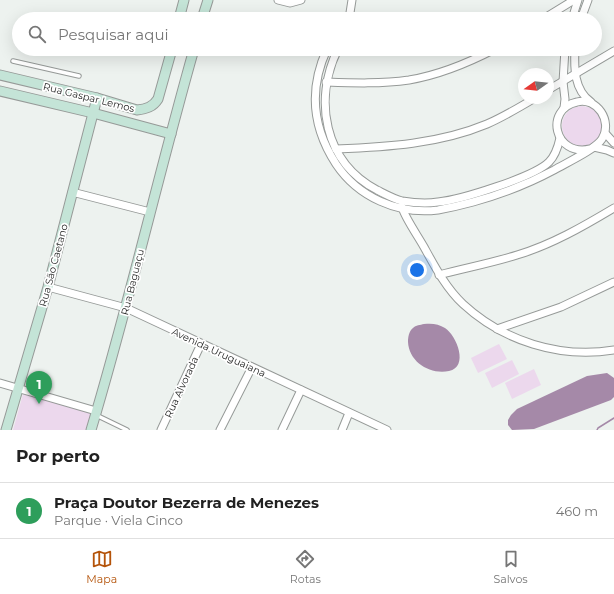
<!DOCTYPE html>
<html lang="pt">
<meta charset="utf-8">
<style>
:root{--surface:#fff;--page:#f6f6f6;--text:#222;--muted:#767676;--line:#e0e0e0;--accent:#b45309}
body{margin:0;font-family:Montserrat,sans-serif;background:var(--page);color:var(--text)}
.compass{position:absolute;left:518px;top:68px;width:36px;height:36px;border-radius:50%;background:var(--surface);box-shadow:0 4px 16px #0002;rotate:255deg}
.you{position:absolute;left:417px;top:270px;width:14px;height:14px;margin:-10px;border:3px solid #fff;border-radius:50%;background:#1a73e8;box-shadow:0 0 0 6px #1a73e833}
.badge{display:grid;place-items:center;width:26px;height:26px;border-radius:50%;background:var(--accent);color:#fff;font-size:13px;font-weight:700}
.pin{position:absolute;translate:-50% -33px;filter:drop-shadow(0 1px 2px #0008)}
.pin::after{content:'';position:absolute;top:21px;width:14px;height:12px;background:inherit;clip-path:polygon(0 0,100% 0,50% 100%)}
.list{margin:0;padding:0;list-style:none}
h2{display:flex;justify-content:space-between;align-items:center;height:52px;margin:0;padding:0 16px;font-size:17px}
h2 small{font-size:13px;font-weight:400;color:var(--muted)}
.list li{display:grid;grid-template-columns:26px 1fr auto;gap:12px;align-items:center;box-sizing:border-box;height:56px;padding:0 16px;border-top:1px solid var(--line)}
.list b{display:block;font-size:15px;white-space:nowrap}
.list p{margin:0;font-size:13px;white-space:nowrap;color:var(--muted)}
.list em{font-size:13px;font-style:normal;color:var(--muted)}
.icon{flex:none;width:22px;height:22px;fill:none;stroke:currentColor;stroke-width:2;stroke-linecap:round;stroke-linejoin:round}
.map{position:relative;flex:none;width:614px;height:430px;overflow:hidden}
.search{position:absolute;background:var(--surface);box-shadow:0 4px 16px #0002;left:12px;right:12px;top:12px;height:44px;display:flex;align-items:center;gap:10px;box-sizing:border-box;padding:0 14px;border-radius:22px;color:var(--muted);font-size:15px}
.sheet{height:108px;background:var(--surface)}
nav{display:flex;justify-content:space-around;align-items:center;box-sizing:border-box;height:56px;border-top:1px solid var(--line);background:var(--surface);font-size:11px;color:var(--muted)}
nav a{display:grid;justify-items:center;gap:2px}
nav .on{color:var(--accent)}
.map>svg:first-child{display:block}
.green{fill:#ecd8ed}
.water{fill:#a589a8}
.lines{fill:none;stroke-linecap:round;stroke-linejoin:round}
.stream{stroke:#a589a8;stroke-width:1.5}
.lane-casing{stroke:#969a98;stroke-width:5.5}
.street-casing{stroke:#969a98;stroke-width:9}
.secondary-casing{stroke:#969a98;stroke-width:11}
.lane{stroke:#fff;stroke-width:3.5}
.street{stroke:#fff;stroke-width:7}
.secondary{stroke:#c4e4d7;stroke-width:9}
.labels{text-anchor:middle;stroke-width:3.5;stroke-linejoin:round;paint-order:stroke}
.street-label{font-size:10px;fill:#272827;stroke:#fff}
</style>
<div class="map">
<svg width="614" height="430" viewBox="0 0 614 430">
<rect width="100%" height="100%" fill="#edf2ef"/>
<!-- green -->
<g class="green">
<circle cx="582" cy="126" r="20"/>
<path d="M 499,344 L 507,359 L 478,373 L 471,358 Z"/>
<path d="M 512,360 L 519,374 L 492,388 L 485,373 Z"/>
<path d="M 534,369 L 541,385 L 512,399 L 505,383 Z"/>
<path d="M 23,394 L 93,413 L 88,430 L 13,430 Z"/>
</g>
<!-- water -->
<g class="water">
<path d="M 424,324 C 432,323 439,324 445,328 C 457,336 469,367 449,371 C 430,375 409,362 408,342 C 408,337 409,331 413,328 C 416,325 420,325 424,324 Z"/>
<path d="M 607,373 L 614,378 L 614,397 L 611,400 L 534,429 L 512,430 L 508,425 L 508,420 L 511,415 L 517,409 L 587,376 Z"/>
</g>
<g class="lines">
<!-- stream -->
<path class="stream" d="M 597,430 L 598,428 L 614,418"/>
<!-- lane casing -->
<g class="lane-casing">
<g id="lane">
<path d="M 13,61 L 79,76"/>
<path d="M 96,415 L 127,430"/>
</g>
</g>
<!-- street casing -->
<g class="street-casing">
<g id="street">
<path d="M 278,0 L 290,3 L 301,0"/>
<path d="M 349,19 L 352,0"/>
<path d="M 543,19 L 574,0"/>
<path d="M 572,19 L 578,0"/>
<path d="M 581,19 L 588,0"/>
<path d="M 327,49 C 309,88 312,127 336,164 C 358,197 398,215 438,210 C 449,208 462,205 473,202 C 502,194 528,184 554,170 C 566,163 595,150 602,139 C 613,121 597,97 577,102 C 544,109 554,157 590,149"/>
<path d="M 338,49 C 313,100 324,162 377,190 C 385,194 394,199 402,201 C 414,203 427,204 438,202 C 460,200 534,177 549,162 C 555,156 558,147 560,138"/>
<path d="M 575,49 C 574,68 574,90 591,102"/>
<path d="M 326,82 C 354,83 381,84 409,80 C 439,75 468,63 495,49"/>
<path d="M 548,90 L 614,51"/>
<path d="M 564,108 L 565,99 L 563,82 L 565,49"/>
<path d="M 605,133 L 614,143"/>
<path d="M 594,147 L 607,150 L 614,153"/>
<path d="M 336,149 C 387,147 439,144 487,124 C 503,117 520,107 535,98"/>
<path d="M 72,192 L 150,212"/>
<path d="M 402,207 C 405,218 418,236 424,247 C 435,267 446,288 463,304 C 503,341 560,359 614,350"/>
<path d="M 439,275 C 465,268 492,263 517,255 C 551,245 584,226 614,208"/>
<path d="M 48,287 L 126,308 L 387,430"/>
<path d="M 497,329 L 561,307 L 614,282"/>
<path d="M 0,383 L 96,411"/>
<path d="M 161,430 L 201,344"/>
<path d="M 220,430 L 252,367"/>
<path d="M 282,430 L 301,390"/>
<path d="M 342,430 L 349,413"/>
</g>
</g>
<!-- secondary casing -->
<g class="secondary-casing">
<g id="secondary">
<path d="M 180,16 L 190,19"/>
<path d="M 179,19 L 184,0"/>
<path d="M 202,19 L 208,0"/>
<path d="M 0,75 L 97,98 L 137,110 C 146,109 153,107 158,99 L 172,49"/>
<path d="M 0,91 L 93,113 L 171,134"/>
<path d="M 6,430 L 48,287 L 97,98"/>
<path d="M 91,430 C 129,304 158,176 194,49"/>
</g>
</g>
<!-- lane -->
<use href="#lane" class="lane"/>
<!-- street -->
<use href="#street" class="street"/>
<!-- secondary -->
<use href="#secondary" class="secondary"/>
</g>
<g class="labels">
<!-- street labels -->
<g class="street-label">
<text transform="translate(89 97) rotate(14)" y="4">Rua Gaspar Lemos</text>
<text transform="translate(53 265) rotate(-75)" y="4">Rua São Caetano</text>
<text transform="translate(132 282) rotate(-76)" y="4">Rua Baguaçu</text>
<text transform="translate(219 352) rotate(25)" y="4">Avenida Uruguaiana</text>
<text transform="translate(181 387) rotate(-65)" y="4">Rua Alvorada</text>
</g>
</g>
</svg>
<svg class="compass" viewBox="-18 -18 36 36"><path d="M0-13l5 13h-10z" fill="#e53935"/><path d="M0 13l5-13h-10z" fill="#767676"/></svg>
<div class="you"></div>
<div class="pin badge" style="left:39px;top:404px;background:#2e9e5b">1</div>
<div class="search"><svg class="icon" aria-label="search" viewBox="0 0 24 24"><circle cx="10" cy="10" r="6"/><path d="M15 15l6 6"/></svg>Pesquisar aqui</div>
</div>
<section class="sheet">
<h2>Por perto<small></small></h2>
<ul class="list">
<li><span class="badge" style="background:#2e9e5b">1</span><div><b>Praça Doutor Bezerra de Menezes</b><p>Parque · Viela Cinco</p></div><em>460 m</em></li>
</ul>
</section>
<nav>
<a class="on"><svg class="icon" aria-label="map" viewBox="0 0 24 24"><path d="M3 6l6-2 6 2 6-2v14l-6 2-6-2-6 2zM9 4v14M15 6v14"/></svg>Mapa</a>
<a><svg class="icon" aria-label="directions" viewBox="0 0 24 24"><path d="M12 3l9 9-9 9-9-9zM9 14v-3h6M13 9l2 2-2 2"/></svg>Rotas</a>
<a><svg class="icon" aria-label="saved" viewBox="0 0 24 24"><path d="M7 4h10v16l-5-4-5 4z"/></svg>Salvos</a>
</nav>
